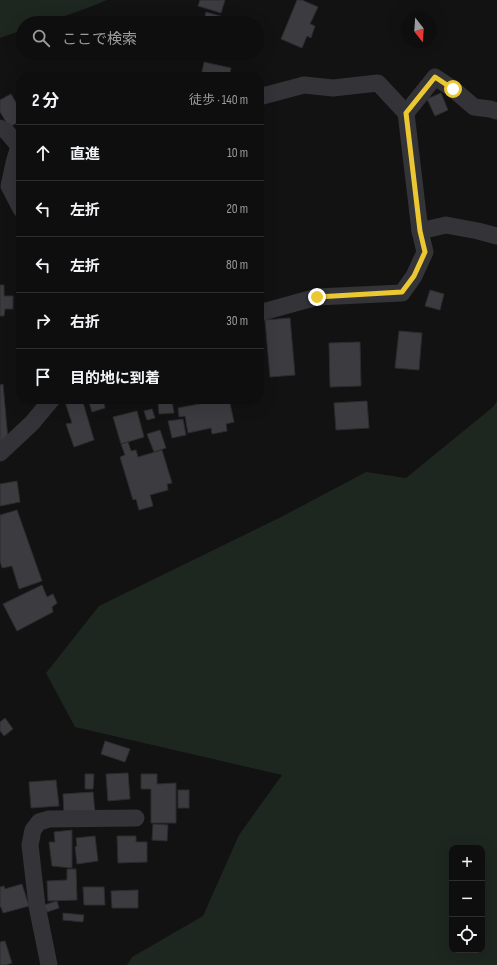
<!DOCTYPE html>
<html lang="ja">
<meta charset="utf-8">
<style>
:root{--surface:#0e0e0e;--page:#171717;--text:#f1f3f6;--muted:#9b9c9e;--line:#2e2e2e}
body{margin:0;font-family:"Sofia Sans Condensed","Noto Sans JP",sans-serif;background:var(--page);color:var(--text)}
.controls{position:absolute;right:12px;bottom:12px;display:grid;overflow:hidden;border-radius:8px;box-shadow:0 4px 16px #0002}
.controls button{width:36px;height:36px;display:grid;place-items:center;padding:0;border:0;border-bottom:1px solid var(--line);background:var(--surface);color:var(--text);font:20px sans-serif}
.compass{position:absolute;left:401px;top:12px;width:36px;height:36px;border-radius:50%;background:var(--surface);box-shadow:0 4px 16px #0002;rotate:163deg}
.stop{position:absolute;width:12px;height:12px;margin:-9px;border:3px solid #ebc832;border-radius:50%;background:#fff}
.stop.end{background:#ebc832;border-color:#fff;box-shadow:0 1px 4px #0008}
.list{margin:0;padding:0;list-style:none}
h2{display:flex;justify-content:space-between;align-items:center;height:52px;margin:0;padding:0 16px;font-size:17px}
h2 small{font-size:13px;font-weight:400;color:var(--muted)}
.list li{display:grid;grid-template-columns:26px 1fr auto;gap:12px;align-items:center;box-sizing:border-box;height:56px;padding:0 16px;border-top:1px solid var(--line)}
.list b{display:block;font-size:15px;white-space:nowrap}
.list em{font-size:13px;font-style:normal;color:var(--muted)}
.icon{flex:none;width:22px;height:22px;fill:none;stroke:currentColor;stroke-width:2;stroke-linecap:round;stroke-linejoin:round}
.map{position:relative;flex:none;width:497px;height:965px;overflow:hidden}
.search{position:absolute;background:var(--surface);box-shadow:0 4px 16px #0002;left:16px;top:16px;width:248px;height:44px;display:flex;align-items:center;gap:10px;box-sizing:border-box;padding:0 14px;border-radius:22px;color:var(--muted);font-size:15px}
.panel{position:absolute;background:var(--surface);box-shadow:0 4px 16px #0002;left:16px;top:72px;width:248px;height:332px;border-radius:16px}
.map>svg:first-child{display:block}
.green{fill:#1e2620;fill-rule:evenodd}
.building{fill:#3c3c40;stroke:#2c2c2f}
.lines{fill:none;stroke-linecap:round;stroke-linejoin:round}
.street{stroke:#333338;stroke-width:17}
.route{stroke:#ebc832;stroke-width:5}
</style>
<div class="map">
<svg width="497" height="965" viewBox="0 0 497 965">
<rect width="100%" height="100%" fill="#121213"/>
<!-- green -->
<g class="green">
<path d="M 0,0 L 107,0 L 85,9 L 44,23 L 23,23 L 23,30 L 0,38 Z"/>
<path d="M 497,401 L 497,965 L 127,965 L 132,957 L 203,916 L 239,835 L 282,775 L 75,727 L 46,673 L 99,606 L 283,516 L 366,472 L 406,478 L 493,407 ZM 452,848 L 482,848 L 482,950 L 452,950 Z"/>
</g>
<!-- building -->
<g class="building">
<path d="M 200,0 L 225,0 L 221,13 L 198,6 Z"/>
<path d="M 297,0 L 302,0 L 318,7 L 310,24 L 315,26 L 311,38 L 307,36 L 302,48 L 281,39 Z"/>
<path d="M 206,12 L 231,19 L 229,23 L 203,23 Z"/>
<path d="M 204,62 L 231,68 L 229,77 L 201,77 Z"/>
<path d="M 441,93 L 448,110 L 435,116 L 427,99 Z"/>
<path d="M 11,94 L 21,111 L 21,121 L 9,127 L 0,112 L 0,100 Z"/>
<path d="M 0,285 L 4,285 L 4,296 L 13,296 L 13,309 L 5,309 L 4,316 L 0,316 Z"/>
<path d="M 430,290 L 444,294 L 440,310 L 425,306 Z"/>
<path d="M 290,318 L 295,375 L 270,377 L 265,320 Z"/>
<path d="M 399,331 L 422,333 L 419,370 L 395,368 Z"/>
<path d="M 360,342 L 361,386 L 330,387 L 329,343 Z"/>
<path d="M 3,384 L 8,440 L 0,446 L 0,385 Z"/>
<path d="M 64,399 L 82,399 L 94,440 L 74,447 L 66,424 L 72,423 Z"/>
<path d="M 88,399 L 103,399 L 105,408 L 92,412 Z"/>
<path d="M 226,399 L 229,399 L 234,422 L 226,424 L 227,431 L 212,434 L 211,428 L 188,433 L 185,416 L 179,417 L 178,408 Z"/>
<path d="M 172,401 L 174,413 L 159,414 L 158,402 Z"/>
<path d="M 367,401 L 369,428 L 336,430 L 334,403 Z"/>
<path d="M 152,409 L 155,418 L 147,420 L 144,411 Z"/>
<path d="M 137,411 L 144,437 L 121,444 L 113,417 Z"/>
<path d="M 183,419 L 186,435 L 172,438 L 168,421 Z"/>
<path d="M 160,430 L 166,448 L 154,452 L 147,434 Z"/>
<path d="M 128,442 L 131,451 L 136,450 L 138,457 L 162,450 L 172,483 L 167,484 L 168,490 L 150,495 L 153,506 L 139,510 L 136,499 L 133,500 L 120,457 L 125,455 L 121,444 Z"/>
<path d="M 17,481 L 20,502 L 0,506 L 0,484 Z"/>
<path d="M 17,510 L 42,581 L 19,589 L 12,566 L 2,568 L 0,561 L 0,515 Z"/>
<path d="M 42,585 L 47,597 L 53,594 L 57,603 L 52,607 L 53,612 L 17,631 L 3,604 Z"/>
<path d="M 5,718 L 13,729 L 4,736 L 0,731 L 0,722 Z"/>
<path d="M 105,741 L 130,749 L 125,762 L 101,754 Z"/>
<path d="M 128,773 L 130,799 L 108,801 L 106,774 Z"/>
<path d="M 85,774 L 94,774 L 93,789 L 85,789 Z"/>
<path d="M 141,774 L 157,774 L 157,784 L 176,783 L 176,823 L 151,823 L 151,789 L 141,789 Z"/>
<path d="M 56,780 L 59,806 L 31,808 L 29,782 Z"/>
<rect x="178" y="790" width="11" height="18"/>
<path d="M 93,792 L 95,812 L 64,814 L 63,794 Z"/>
<path d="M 153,824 L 168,825 L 167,841 L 152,840 Z"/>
<path d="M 72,830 L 72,868 L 52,866 L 49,842 L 55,842 L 54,832 Z"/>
<path d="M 95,836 L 98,861 L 77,864 L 75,847 L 77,846 L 76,838 Z"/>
<path d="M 117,836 L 136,836 L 136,842 L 147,842 L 147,862 L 118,863 Z"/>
<path d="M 67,869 L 76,869 L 77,900 L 48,901 L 47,881 L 67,880 Z"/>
<path d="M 22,884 L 29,906 L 3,913 L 1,907 L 0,907 L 0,887 L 4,886 L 5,889 Z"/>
<path d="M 83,887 L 104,887 L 105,905 L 84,905 Z"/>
<path d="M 138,890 L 138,908 L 112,908 L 111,891 Z"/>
<path d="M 57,901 L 59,908 L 47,912 L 44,905 Z"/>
<path d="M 63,913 L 84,915 L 83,922 L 63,920 Z"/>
<path d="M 5,941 L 12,963 L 6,965 L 0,965 L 0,942 Z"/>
</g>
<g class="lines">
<!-- street -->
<g class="street">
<path d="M 259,97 L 304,85 L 333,88 L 378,83 L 406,113 L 435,77 L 453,89 L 474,107 L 490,109 L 497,111"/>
<path d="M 406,113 L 420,231"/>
<path d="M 0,128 L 6,131 L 19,146 L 14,163 L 9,186 L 21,209"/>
<path d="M 259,313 L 317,297 L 402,293 L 414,276 L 425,252 L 420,231 L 446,225 L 478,231 L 497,236"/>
<path d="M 0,453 L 32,423 L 52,399"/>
<path d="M 49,965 L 37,906 L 30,845 L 33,830 L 39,822 L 49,819 L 136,818"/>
</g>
</g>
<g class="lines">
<!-- route -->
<path class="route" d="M 317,297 L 402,292 L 414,276 L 425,252 L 420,231 L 406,113 L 435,77 L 453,89"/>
</g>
</svg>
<div class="controls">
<button>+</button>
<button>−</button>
<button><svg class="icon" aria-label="locate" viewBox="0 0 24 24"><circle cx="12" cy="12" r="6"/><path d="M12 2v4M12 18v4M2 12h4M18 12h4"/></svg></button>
</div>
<svg class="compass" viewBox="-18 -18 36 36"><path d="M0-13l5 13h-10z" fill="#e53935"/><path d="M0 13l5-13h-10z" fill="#9b9c9e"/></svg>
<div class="stop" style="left:453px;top:89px"></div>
<div class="stop end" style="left:317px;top:297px"></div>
<div class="search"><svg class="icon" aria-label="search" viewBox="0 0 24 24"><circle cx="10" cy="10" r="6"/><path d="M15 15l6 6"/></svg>ここで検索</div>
<section class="panel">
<h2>2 分<small>徒歩 · 140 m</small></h2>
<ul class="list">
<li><svg class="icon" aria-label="ahead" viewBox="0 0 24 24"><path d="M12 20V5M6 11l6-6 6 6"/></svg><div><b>直進</b></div><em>10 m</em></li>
<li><svg class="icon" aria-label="left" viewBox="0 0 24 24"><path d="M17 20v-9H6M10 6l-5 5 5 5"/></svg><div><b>左折</b></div><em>20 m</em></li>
<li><svg class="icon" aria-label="left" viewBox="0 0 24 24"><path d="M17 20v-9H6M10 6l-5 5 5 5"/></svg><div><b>左折</b></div><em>80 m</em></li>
<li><svg class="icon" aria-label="right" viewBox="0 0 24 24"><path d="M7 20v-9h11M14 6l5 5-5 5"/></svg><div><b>右折</b></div><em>30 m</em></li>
<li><svg class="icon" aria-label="arrive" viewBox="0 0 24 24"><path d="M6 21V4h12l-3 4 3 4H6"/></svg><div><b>目的地に到着</b></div></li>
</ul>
</section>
</div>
